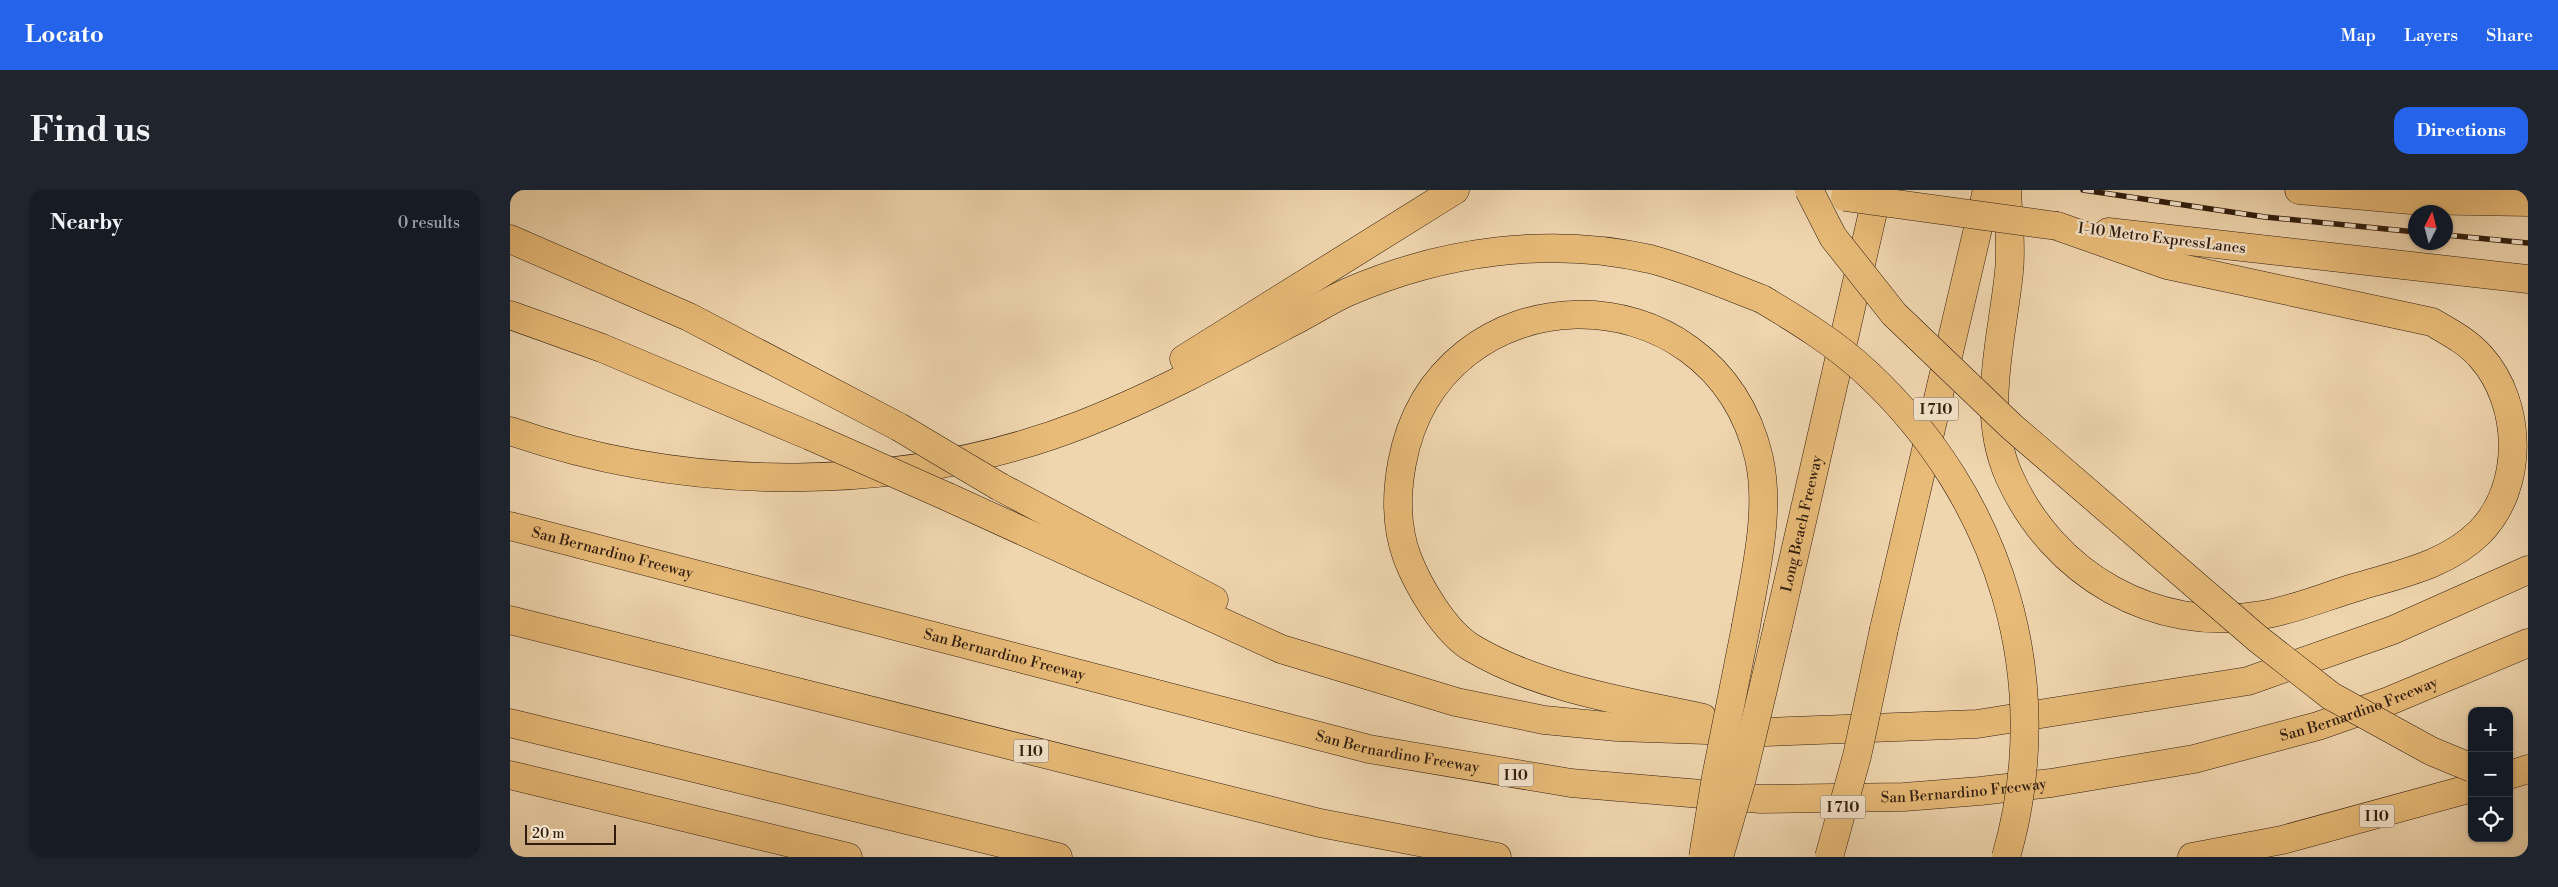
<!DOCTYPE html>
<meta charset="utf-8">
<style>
:root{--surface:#171b24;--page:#20242c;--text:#f1f3f6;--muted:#9ea1a6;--line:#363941;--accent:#2563eb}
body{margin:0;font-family:"Libre Bodoni",serif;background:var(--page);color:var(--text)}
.controls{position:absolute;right:15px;bottom:15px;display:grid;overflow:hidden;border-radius:10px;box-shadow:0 1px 4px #0004}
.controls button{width:45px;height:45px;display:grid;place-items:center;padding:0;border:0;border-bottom:1px solid var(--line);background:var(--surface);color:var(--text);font:25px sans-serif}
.compass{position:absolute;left:1898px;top:15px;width:45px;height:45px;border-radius:50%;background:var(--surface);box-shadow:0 1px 4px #0004;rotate:6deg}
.scale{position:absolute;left:15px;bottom:12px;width:91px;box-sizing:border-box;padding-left:5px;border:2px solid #301c0d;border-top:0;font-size:14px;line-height:18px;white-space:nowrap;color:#301c0d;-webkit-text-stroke:4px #f5e4cb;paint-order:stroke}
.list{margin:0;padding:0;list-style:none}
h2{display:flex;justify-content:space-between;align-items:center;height:65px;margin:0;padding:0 20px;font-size:21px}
h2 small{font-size:16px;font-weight:400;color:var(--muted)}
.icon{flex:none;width:28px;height:28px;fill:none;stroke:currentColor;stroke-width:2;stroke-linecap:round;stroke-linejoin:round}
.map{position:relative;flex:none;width:2018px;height:667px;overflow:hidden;border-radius:15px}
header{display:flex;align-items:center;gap:30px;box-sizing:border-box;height:70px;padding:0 25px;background:var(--accent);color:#fff}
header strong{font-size:24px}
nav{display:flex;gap:28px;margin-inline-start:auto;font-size:18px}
.intro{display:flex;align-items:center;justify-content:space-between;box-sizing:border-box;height:120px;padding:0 30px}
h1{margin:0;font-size:35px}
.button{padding:12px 22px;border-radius:15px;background:var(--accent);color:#fff;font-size:18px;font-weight:700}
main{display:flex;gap:30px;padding:0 30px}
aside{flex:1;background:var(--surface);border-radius:15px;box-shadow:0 1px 4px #0004}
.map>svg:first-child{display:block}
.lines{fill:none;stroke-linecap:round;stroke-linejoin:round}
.motorway-casing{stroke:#301c0d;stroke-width:29}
.motorway{stroke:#e8bb78;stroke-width:28}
.rail-casing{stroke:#301c0d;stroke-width:5.5}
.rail{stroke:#f5e4cb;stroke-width:4;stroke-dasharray:11;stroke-linecap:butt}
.motorway-bridge-casing{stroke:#301c0d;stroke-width:29;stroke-linecap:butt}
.motorway-bridge{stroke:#e8bb78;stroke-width:28}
.labels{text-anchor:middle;stroke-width:4.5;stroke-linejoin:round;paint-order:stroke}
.shield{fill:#f5e4cb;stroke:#6b5846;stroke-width:1}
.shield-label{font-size:14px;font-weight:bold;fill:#301c0d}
.street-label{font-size:15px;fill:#301c0d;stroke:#f5e4cb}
</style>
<header>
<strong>Locato</strong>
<nav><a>Map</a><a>Layers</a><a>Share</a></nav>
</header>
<div class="intro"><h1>Find us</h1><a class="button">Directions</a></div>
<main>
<aside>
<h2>Nearby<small>0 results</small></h2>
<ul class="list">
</ul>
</aside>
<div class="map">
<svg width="2018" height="667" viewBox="0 0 2018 667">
<rect width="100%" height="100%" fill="#f0d6af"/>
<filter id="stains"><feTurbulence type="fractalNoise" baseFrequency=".004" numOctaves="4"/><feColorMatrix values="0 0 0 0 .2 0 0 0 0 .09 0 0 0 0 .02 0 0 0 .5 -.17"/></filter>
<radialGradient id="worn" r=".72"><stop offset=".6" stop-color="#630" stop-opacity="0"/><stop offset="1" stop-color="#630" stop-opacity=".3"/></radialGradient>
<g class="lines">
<!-- motorway casing -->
<g class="motorway-casing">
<g id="motorway">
<path d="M 1497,0 C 1498,27 1502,55 1499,82 C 1492,151 1470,220 1499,286 C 1543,385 1645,444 1752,425 C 1784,420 1816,406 1847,397 C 1890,384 1937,375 1970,342 C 2015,296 2012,213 1971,167 C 1957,151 1939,142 1922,132 L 1657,75 L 1547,36"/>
<path d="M 1789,0 L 1901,10 L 2018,12"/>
<path d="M 1598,42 L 2018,89"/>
<path d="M 0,49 L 179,127 L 389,237"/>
<path d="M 0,125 L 92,158 L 300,246"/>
<path d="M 674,169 L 945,0"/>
<path d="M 0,241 C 182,304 393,304 573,234 C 645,206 713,169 780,133 C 800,123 818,111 838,102 C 932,61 1040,46 1140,69 C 1179,79 1215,95 1252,109"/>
<path d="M 490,297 L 704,410"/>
<path d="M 438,307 L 771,459 L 946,512 L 1034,530 L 1107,537 L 1255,542 L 1467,534 L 1738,491 L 1883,440 L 2018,380"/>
<path id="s1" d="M 0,336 L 859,559 L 1061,593 L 1251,609 L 1394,607 L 1470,601 L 1541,593 L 1684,569 L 1808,536 L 1879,511 L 2018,453"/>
<path d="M 0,430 L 810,633 L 987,667"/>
<path id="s2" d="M 1268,436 L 1368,0"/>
<path d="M 1374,439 L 1477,0"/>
<path d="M 1193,528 C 1116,511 1031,499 962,458 C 935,442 908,396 897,367 C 886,337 886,305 892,273 C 928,79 1203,73 1249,268 C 1261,322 1245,383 1236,436"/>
<path d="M 0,533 L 548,667"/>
<path d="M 0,585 L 338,667"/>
<path d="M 1999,585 L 2018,579"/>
<path d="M 1682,667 L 1772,650 L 1962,598"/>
</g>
</g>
<!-- motorway -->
<use href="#motorway" class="motorway"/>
<!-- rail casing -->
<g class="rail-casing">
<g id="rail">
<path d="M 1573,0 L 1755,27 L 1906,42"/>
<path d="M 1936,45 L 2018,53"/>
</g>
</g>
<!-- rail -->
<use href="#rail" class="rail"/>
<!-- motorway-bridge casing -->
<g class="motorway-bridge-casing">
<g id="motorway-bridge">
<path d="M 1299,0 L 1323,47 L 1384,124 L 1501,236 L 1748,449 L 1821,506 L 1921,561 L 1962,578"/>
<path d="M 1335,7 L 1547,36"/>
<path d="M 1252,109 C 1289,131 1326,154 1357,183 C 1491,308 1547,490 1496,667"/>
<path d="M 389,237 L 490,297"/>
<path d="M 300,246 L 438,307"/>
<path d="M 1193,667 L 1206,587 L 1236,436"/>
<path d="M 1209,667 L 1232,588 L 1268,436"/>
<path d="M 1319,667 L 1347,566 L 1374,439"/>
</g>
</g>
<!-- motorway-bridge -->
<use href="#motorway-bridge" class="motorway-bridge"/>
</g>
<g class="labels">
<!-- shield labels -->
<g class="shield">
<rect x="1403.5" y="207.5" width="45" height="23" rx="4"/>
<rect x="503.5" y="549.5" width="35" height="23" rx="4"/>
<rect x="988.5" y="573.5" width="35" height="23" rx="4"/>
<rect x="1310.5" y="605.5" width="45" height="23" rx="4"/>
<rect x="1849.5" y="614.5" width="35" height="23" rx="4"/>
</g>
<g class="shield-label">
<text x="1426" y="224">I 710</text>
<text x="521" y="566">I 10</text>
<text x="1006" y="590">I 10</text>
<text x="1333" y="622">I 710</text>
<text x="1867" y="631">I 10</text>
</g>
<!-- street labels -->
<g class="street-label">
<text transform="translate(1652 48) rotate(7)" y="5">I-10 Metro ExpressLanes</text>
<text dy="5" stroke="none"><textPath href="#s2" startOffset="105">Long Beach Freeway</textPath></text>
<text dy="5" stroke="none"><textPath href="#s1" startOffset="106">San Bernardino Freeway</textPath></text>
<text dy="5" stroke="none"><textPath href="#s1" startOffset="511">San Bernardino Freeway</textPath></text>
<text dy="5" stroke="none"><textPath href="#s1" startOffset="1891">San Bernardino Freeway</textPath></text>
<text dy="5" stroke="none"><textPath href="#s1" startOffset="916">San Bernardino Freeway</textPath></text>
<text dy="5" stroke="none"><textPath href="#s1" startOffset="1486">San Bernardino Freeway</textPath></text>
</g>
</g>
<rect width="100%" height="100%" filter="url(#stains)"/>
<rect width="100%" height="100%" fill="url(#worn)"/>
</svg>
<div class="controls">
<button>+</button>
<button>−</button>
<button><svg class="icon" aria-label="locate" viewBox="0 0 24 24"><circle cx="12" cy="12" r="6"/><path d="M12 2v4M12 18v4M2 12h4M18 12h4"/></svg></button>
</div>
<svg class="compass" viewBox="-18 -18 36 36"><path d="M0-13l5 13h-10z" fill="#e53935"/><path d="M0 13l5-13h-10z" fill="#9ea1a6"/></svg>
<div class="scale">20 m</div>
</div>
</main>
